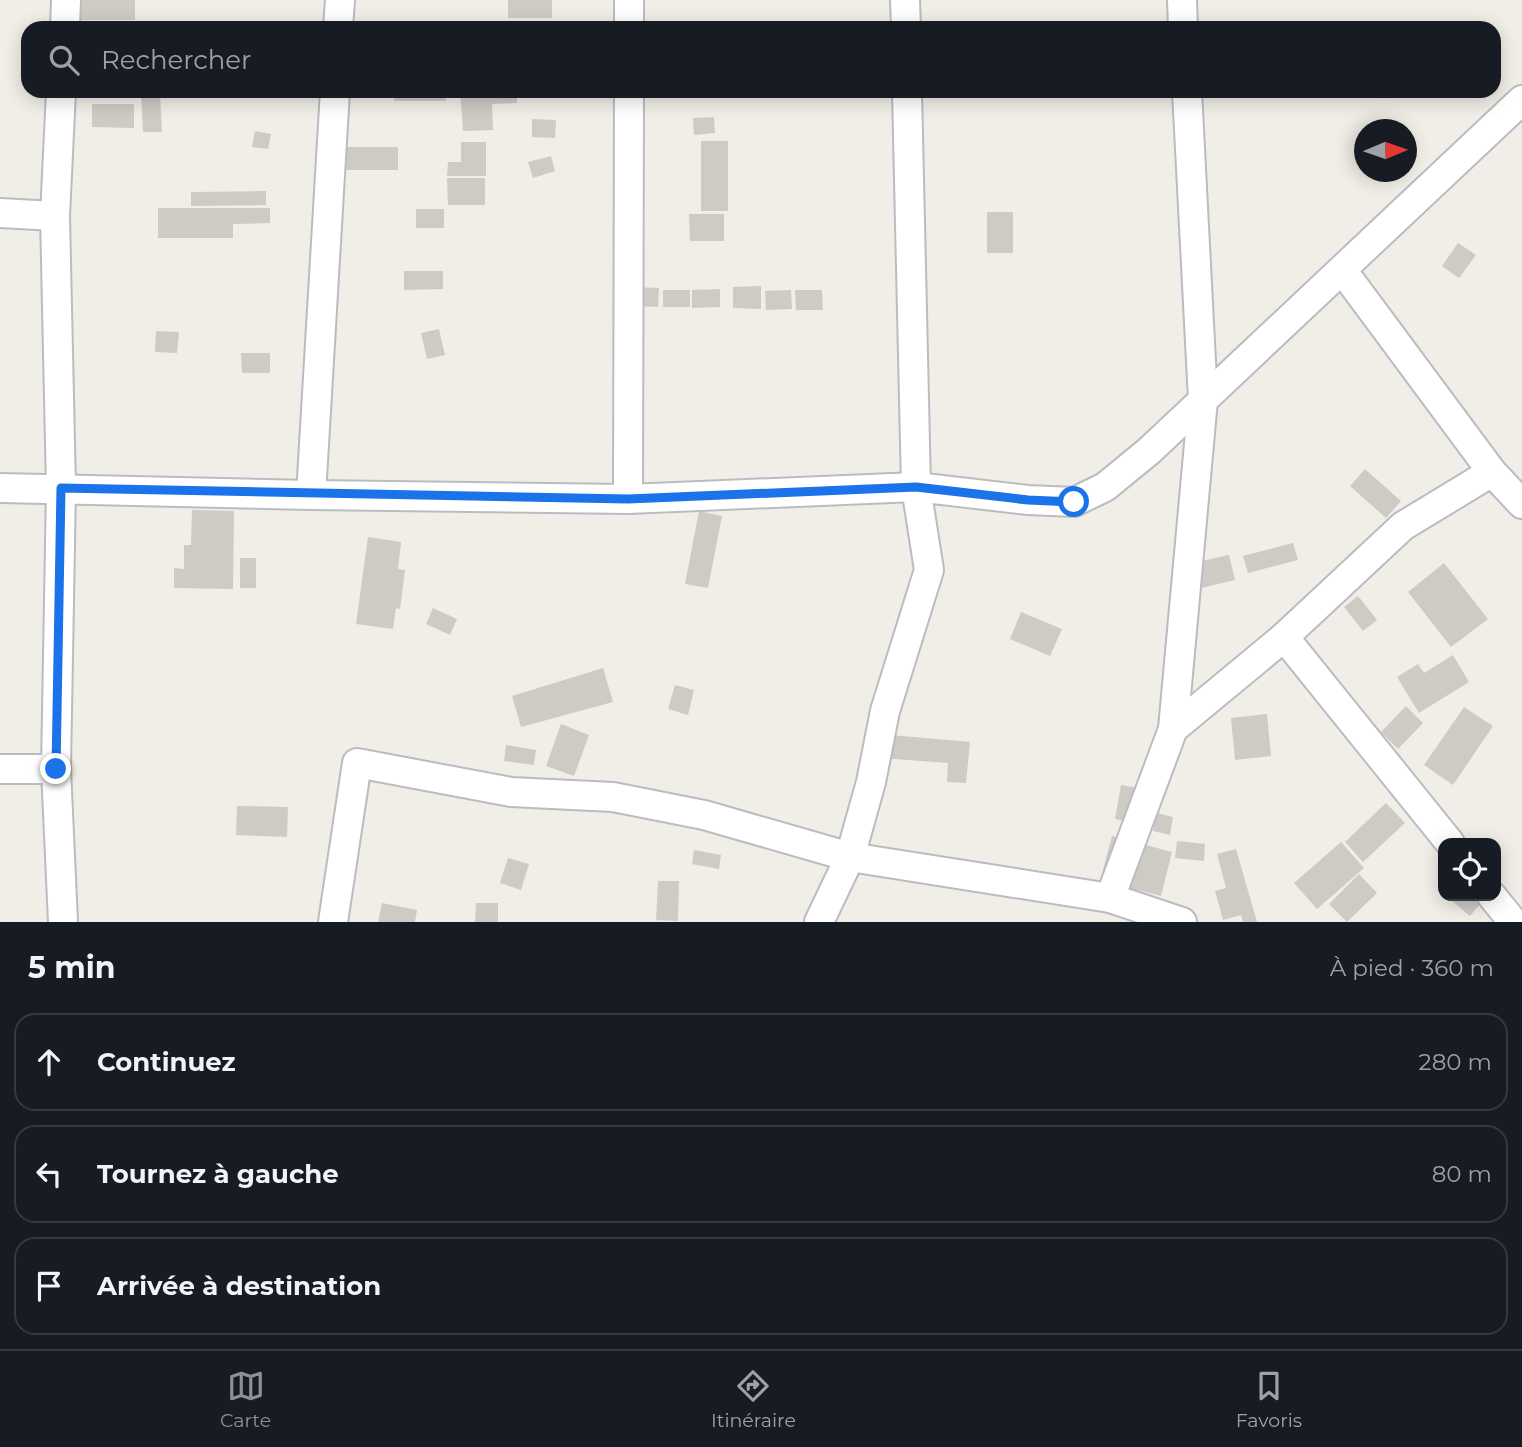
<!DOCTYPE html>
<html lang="fr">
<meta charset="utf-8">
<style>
:root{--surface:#171b24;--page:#20242c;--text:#f1f3f6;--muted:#9ea1a6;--line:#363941;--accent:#8c9099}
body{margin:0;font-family:Montserrat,sans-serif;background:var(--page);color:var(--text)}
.controls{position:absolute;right:21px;bottom:21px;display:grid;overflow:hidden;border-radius:14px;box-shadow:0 4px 18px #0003}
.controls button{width:63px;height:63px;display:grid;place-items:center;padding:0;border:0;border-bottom:2px solid var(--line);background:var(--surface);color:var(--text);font:35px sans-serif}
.compass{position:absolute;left:1354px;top:119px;width:63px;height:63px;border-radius:50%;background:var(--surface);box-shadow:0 4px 18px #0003;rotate:88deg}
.stop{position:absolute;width:21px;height:21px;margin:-16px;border:5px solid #1a73e8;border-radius:50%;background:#fff}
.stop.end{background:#1a73e8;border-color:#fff;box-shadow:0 2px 7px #0008}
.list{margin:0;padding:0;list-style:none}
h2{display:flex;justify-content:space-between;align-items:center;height:91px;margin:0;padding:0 28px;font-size:30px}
h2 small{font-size:23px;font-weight:400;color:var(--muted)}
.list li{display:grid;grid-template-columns:46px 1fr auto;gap:21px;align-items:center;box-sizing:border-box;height:98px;margin:0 14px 14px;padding:0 14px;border:2px solid var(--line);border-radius:21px}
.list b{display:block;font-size:26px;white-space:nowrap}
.list em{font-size:23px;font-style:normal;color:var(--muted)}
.icon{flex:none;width:38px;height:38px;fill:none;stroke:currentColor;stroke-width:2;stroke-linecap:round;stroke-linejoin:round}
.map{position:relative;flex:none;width:1522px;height:922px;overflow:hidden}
.search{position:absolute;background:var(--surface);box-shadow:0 4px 18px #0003;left:21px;right:21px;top:21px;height:77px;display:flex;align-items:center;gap:18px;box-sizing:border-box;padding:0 24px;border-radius:21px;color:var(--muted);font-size:26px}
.sheet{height:427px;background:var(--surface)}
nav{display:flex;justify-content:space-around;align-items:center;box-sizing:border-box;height:98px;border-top:2px solid var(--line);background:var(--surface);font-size:19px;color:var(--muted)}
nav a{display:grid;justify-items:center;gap:4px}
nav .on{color:var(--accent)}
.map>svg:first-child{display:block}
.building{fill:#cecbc5}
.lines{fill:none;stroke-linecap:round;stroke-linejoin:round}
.minor-casing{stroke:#b9bcc1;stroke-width:32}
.minor{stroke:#fff;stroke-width:28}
.route{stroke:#1a73e8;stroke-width:9}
</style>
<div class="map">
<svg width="1522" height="922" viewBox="0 0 1522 922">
<rect width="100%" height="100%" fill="#f1eee7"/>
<!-- building -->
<g class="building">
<rect x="81" y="0" width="54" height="20"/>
<rect x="508" y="0" width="44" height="18"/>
<rect x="394" y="91" width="52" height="10"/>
<path d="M 460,91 L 517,91 L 517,103 L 492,104 L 493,130 L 463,131 Z"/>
<path d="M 160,93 L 162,132 L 143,132 L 141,94 Z"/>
<path d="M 92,104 L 134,104 L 134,128 L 92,127 Z"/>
<path d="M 714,117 L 715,133 L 694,135 L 693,118 Z"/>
<path d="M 532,119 L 556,120 L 555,138 L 532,137 Z"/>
<path d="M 255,131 L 271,134 L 268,149 L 252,147 Z"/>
<rect x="701" y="141" width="27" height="70"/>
<path d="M 461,142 L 486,142 L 486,176 L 447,176 L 448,162 L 461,162 Z"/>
<rect x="334" y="147" width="64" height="23"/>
<path d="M 551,156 L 555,171 L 533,178 L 528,162 Z"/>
<path d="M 447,178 L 485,178 L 485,205 L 448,205 Z"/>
<path d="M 266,191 L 266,205 L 191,206 L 191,192 Z"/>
<path d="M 158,208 L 270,208 L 270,223 L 233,224 L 233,238 L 158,238 Z"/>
<rect x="416" y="209" width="28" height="19"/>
<rect x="987" y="212" width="26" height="41"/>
<path d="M 689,214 L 724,214 L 724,241 L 690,241 Z"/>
<path d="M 1458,243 L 1476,255 L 1459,278 L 1442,266 Z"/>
<path d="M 404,271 L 443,271 L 443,289 L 404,290 Z"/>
<path d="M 761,286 L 761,309 L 733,308 L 733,287 Z"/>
<path d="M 633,287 L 659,288 L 658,307 L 631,306 Z"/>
<path d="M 720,289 L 720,307 L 692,308 L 692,290 Z"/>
<rect x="663" y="290" width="27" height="17"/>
<path d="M 791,290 L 792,309 L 766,310 L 765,291 Z"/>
<path d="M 795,290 L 822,290 L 823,310 L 796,310 Z"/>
<path d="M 439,329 L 445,355 L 427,359 L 421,333 Z"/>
<path d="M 156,331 L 179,332 L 177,353 L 155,352 Z"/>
<path d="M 241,353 L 270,353 L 270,373 L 242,373 Z"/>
<path d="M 1365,469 L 1401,501 L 1386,518 L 1350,486 Z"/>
<path d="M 192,510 L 234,511 L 233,589 L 174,588 L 174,568 L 184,569 L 184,545 L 191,545 Z"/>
<path d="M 699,511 L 722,516 L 708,588 L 685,584 Z"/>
<path d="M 368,537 L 401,542 L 398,569 L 405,570 L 400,609 L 396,608 L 393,629 L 356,624 Z"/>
<path d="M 1293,543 L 1298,560 L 1248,573 L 1243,556 Z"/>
<path d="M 1229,555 L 1235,580 L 1180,593 L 1174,567 Z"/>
<rect x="240" y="558" width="16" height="30"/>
<path d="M 1444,563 L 1488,619 L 1451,647 L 1408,592 Z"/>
<path d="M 1358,596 L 1377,620 L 1363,631 L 1344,607 Z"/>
<path d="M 433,608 L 457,619 L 450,635 L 426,624 Z"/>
<path d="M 1021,612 L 1062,629 L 1050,656 L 1010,639 Z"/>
<path d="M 1453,655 L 1469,682 L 1419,713 L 1397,677 L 1418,664 L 1424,673 Z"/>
<path d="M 603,668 L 613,702 L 521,727 L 512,696 Z"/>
<path d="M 675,685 L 694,690 L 688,715 L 668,709 Z"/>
<path d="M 1406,706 L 1423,723 L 1398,749 L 1381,732 Z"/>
<path d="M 1464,707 L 1493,726 L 1453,785 L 1424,765 Z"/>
<path d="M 1267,714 L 1271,756 L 1235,760 L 1231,718 Z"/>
<path d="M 561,724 L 589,735 L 574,776 L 546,766 Z"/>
<path d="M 869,733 L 970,742 L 966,783 L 947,782 L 948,763 L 867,757 Z"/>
<path d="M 506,745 L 536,750 L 534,765 L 504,761 Z"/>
<path d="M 1121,785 L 1160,792 L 1153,827 L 1115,819 Z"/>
<path d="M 1386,803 L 1405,823 L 1363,862 L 1345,842 Z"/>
<path d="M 237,806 L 288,807 L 287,837 L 236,835 Z"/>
<path d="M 1157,813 L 1173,817 L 1170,835 L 1153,831 Z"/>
<path d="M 1112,836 L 1172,852 L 1161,896 L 1100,881 Z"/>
<path d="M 1177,841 L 1205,844 L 1204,861 L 1175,858 Z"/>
<path d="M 1341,842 L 1364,868 L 1317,909 L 1294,883 Z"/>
<path d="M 1236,849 L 1257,922 L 1243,922 L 1241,915 L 1223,920 L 1215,891 L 1226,888 L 1217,854 Z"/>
<path d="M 694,850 L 721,855 L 719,869 L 692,864 Z"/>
<path d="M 508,858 L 529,864 L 521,890 L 500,883 Z"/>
<path d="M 1359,874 L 1377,893 L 1347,922 L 1329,904 Z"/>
<path d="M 658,881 L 679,881 L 678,921 L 656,920 Z"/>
<path d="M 1446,896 L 1470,896 L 1480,904 L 1470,916 Z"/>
<path d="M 382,903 L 417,910 L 415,922 L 378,922 Z"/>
<path d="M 476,903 L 498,903 L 498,922 L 475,922 Z"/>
</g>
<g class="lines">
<!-- minor casing -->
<g class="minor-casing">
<g id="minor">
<path d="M 905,0 L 906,28"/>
<path d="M 1182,0 L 1183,28"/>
<path d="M 65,28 L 66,0"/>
<path d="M 338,28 L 340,0"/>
<path d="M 629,28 L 629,0"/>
<path d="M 61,91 L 55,216 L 61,488 L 56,769 L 63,922"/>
<path d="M 0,213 L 55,216"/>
<path d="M 1343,271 L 1492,472 L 1522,504"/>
<path d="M 0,488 L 311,495 L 335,91"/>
<path d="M 311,495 L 628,499 L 916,487 L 1028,500 L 1074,502 L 1105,487 L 1149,451 L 1522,100"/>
<path d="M 628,499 L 629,91"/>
<path d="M 1284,637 L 1450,843"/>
<path d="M 1173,729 L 1284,637 L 1403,526 L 1492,472"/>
<path d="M 0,769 L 56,769"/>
<path d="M 1492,896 L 1513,922"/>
<path d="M 1110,898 L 1173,729 L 1203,400 L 1187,91"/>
<path d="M 333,922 L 357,763 L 511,792 L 613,797 L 704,815 L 850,857 L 1110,898 L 1182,922"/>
<path d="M 819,922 L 850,857 L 871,782 L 885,711 L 929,570 L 916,487 L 907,91"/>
</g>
</g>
<!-- minor -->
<use href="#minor" class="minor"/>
</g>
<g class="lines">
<!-- route -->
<path class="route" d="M 56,769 L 61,488 L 628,499 L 916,487 L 1028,500 L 1074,502"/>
</g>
</svg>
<div class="controls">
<button><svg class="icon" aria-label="locate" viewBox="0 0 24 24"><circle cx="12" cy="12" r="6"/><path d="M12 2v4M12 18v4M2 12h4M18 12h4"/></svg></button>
</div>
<svg class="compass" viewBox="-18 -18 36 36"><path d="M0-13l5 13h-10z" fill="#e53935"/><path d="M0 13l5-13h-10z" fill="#9ea1a6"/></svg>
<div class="stop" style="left:1074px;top:502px"></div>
<div class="stop end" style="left:56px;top:769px"></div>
<div class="search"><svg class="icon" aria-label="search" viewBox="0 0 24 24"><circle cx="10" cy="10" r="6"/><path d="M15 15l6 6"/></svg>Rechercher</div>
</div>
<section class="sheet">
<h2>5 min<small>À pied · 360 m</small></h2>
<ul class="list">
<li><svg class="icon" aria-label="ahead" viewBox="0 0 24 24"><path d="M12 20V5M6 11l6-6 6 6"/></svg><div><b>Continuez</b></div><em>280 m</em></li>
<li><svg class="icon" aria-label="left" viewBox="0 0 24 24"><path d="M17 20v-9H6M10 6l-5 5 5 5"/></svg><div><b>Tournez à gauche</b></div><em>80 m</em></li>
<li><svg class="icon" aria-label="arrive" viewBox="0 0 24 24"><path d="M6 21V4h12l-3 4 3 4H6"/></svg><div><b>Arrivée à destination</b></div></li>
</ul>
</section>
<nav>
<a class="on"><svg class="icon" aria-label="map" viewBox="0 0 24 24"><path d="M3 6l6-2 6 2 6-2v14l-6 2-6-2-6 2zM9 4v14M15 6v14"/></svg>Carte</a>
<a><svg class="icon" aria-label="directions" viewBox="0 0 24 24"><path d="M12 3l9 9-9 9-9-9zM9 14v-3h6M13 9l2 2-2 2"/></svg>Itinéraire</a>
<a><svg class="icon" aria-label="saved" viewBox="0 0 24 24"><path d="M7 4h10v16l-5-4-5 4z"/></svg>Favoris</a>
</nav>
